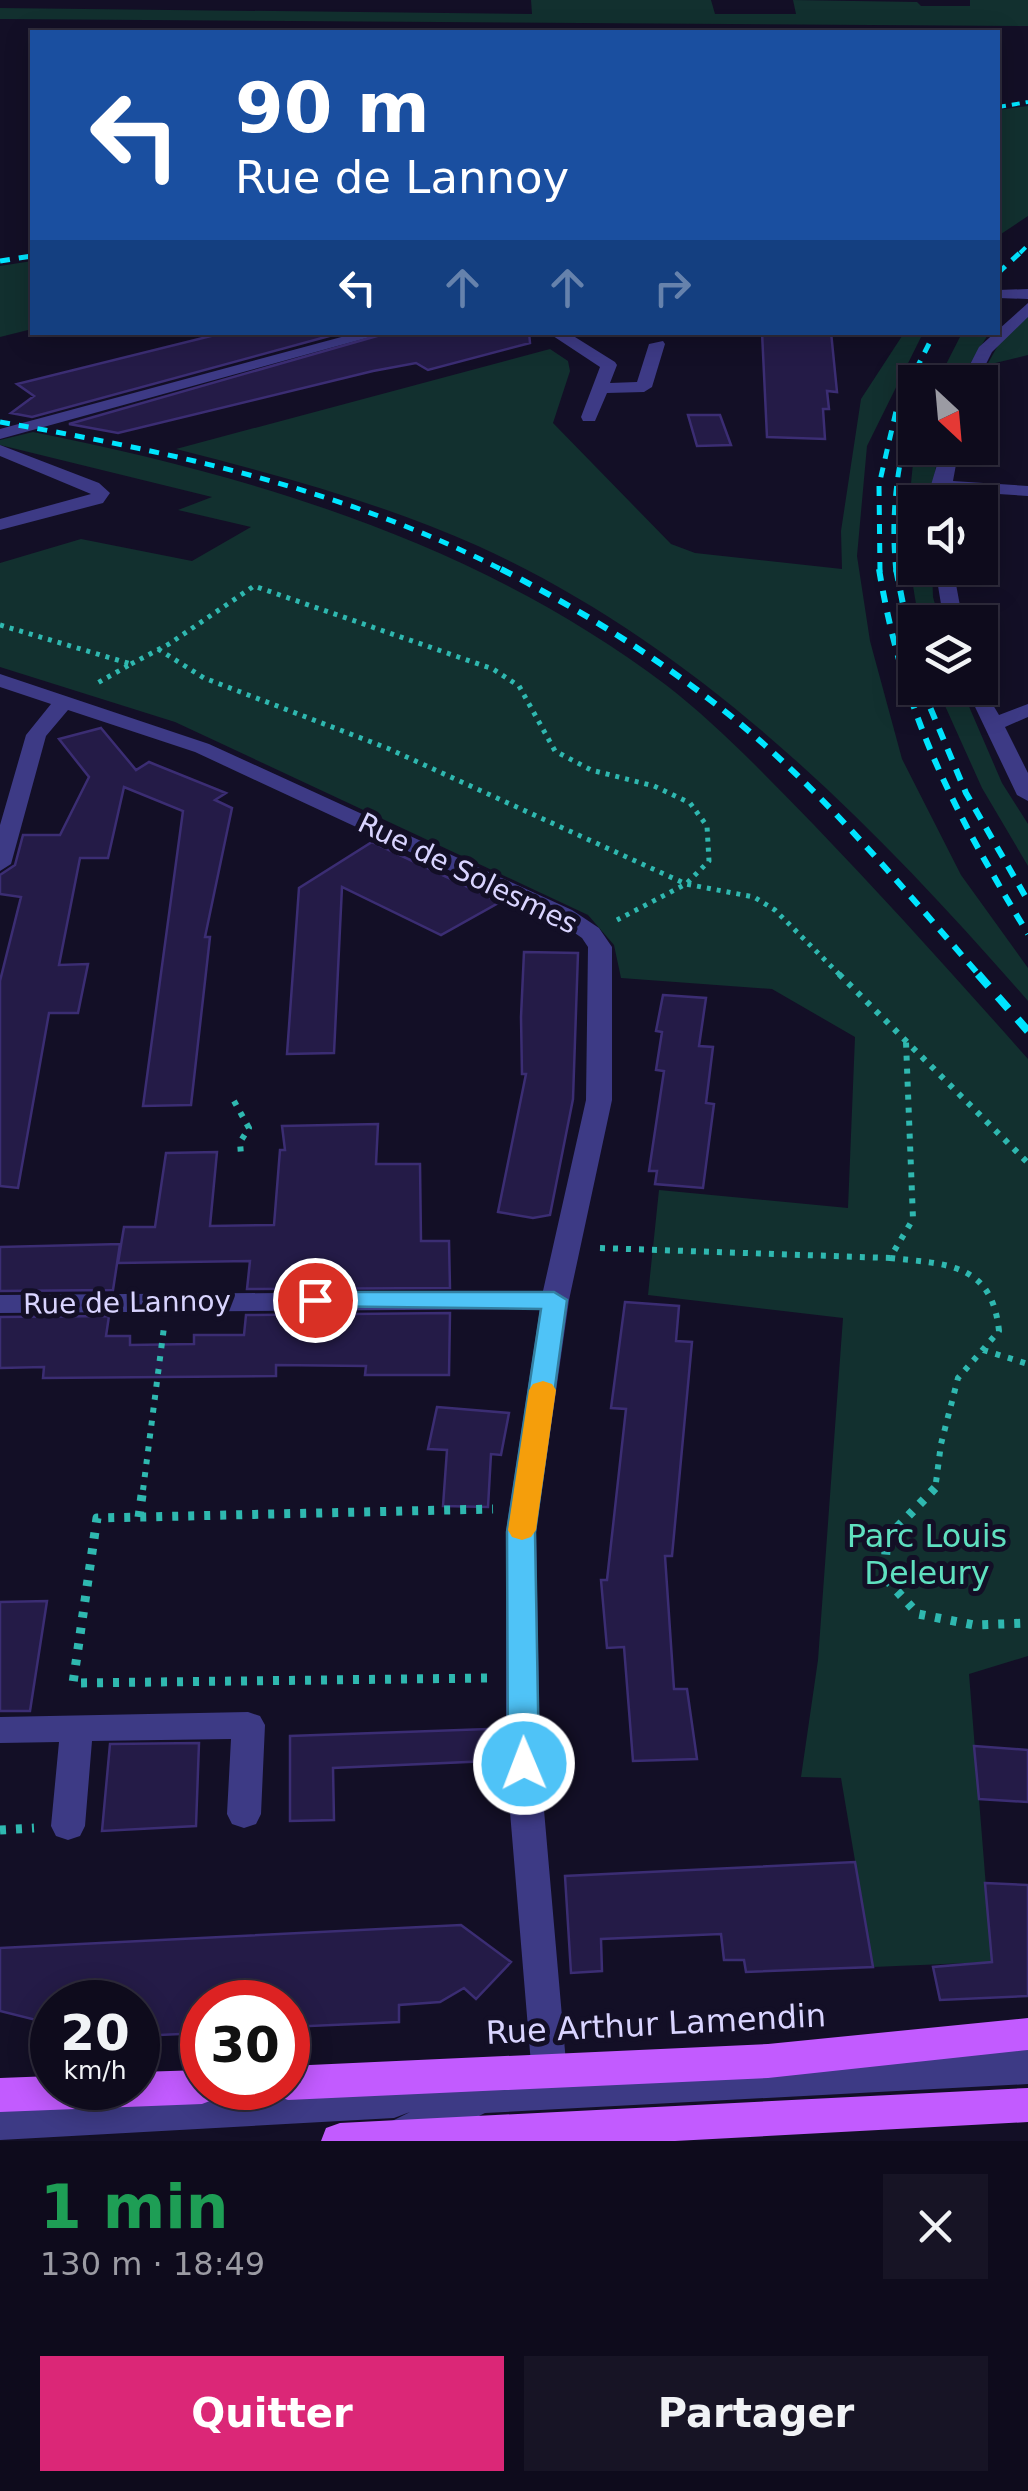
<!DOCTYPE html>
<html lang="fr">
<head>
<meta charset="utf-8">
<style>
	body { margin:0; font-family:"DejaVu Sans",sans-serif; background:#171425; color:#f1f3f6; height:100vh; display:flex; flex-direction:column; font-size:38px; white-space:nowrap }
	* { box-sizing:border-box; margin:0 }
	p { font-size:32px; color:#9b9ba3 }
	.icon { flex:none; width:55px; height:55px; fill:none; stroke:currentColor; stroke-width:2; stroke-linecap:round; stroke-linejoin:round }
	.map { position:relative; height:2141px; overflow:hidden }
	.drawer { display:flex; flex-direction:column; background:#0e0b1c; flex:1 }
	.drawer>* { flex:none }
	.top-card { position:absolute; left:30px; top:30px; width:970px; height:305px; border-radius:0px; box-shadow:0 5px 25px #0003,0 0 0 2px #2e2b3b; background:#1a4fa0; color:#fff; overflow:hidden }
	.needle { width:65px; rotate:154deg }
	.controls { position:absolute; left:898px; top:365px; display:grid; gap:20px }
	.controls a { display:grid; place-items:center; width:100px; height:100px; border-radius:0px; background:#0e0b1c; box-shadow:0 5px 25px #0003,0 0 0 2px #2e2b3b; font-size:50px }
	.speed { position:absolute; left:30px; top:1980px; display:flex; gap:20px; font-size:50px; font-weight:700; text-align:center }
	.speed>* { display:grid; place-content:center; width:130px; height:130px; border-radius:50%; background:#0e0b1c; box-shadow:0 5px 25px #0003,0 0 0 2px #2e2b3b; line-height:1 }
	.speed small { font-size:25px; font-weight:400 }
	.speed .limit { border:15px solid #d22; background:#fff; color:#111 }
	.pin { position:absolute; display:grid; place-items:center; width:85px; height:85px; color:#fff; margin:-42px; border:5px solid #fff; border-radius:50%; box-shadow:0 2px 10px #0007 }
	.me { position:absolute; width:110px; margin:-55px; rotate:359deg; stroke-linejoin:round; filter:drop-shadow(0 0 8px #0008) }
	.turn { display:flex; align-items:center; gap:35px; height:210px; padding:0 40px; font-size:45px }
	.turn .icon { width:130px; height:130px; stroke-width:2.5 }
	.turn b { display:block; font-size:70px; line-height:85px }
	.lanes { display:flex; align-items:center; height:95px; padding:0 40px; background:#0003; justify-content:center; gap:50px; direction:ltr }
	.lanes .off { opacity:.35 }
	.round { display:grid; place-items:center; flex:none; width:105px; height:105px; border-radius:0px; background:#171425 }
	.headline { display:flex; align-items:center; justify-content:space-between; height:170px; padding:0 40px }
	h1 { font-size:60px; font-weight:700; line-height:75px; color:#1e9e55 }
	.action { display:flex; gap:20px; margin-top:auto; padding:20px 40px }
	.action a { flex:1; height:115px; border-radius:0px; background:#db2777; color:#fff; font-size:40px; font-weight:700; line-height:115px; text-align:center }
	.action a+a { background:#171425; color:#f1f3f6 }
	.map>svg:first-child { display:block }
	.green { fill:#12302f }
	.building { fill:#241b47; stroke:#3b2d73; stroke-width:2.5 }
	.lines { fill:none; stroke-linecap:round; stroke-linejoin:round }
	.path-far2 { stroke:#2fb8b0; stroke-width:5; stroke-dasharray:4 6; stroke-linecap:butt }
	.path-far1 { stroke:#2fb8b0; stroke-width:6; stroke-dasharray:5 8; stroke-linecap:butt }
	.path { stroke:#2fb8b0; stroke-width:9; stroke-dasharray:6 10; stroke-linecap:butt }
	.minor { fill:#3d3a85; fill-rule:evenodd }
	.major { fill:#c25bff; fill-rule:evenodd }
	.rail-far3 { stroke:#00e5ff; stroke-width:4; stroke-dasharray:8 6; stroke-linecap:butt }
	.rail-far2 { stroke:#00e5ff; stroke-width:5; stroke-dasharray:10 9; stroke-linecap:butt }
	.rail-far1 { stroke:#00e5ff; stroke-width:6; stroke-dasharray:12 10; stroke-linecap:butt }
	.rail { stroke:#00e5ff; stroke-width:8; stroke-dasharray:16 14; stroke-linecap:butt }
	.route { fill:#4fc3f7; stroke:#337fa1; stroke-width:2.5 }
	.slow { fill:#f59e0b }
	.labels { text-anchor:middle; stroke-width:10; stroke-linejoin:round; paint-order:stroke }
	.street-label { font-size:28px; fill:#d9d4ff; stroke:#130f26 }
	.near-park-label { font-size:32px; fill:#5fe0c0; stroke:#130f26 }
	.near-street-label { font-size:32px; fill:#d9d4ff; stroke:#130f26 }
</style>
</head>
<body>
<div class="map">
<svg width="1028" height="2141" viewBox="0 0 1028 2141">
	<rect width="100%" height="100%" fill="#130f26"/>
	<path class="green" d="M531 0H711L715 14H796L793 0 917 2 921 6H970V0H1028V26L0 19V8L532 14Z
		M1028 106V216L998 236V110Z
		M32 261V329L0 337V266Z
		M1028 315V355L987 365 1006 331Z
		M904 333H923L867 446 857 556 870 641 902 759 961 875 1028 968V1001C871 821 698 646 478 546 382 503 278 475 176 449L550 349 568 361 570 371 553 423 671 544 695 553 842 569 841 531 861 399Z
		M962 333H989L959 382H937Z
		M33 432C258 477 480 544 666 685 719 726 767 777 814 825 887 901 958 980 1028 1059V1656L969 1674 992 1962 873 1967 841 1778 801 1777 818 1660 843 1318 648 1295 659 1190 848 1208 855 1037 772 989 621 978 614 945 588 915 175 722 0 667V563L81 539 192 561 251 527 178 510 212 497 0 445V440Z
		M915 447 939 448 930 502H915V568H932L933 597 940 622H920C906 564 907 507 915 447Z
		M937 688H961L1002 783 1028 824V866L982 788Z"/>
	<path class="building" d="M227 332H344L32 417 11 413 34 396 17 384Z
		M391 332H529L530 343 428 370 416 363 373 371 118 433 69 424Z
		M762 332H831L837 392 827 391 829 409H823L825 439 767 437Z
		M688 415H720L731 445 697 446Z
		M101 728 136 770 149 762 226 793 215 800 232 808 205 937H210L191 1105 143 1106 183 811 124 787 108 858H80L59 965 88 964 78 1013H49L18 1188 0 1186V981L21 897 0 894V875L15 865 23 835H60L89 777 59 739Z
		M372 842 500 902 441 935 342 887 334 1053 287 1054 299 888Z
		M524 952 578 953 573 1099 550 1215 533 1218 498 1212 526 1074H522L521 1017Z
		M663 995 706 998 699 1046 713 1047 706 1103 714 1104 703 1188 655 1184 657 1171H649L664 1071 656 1070 662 1032 656 1031Z
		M378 1124 376 1164H420L421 1241H449L450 1288 247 1289 250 1261 118 1263 124 1227H155L166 1153 217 1152 210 1226 274 1225 280 1150H285L282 1126Z
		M120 1244 113 1290 0 1291V1247Z
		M625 1302 679 1306 676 1341 692 1342 672 1556H665L674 1689H687L697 1759 633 1761 624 1647 607 1648 601 1580H607L626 1409 611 1408Z
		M450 1313 449 1375H365L366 1366 276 1365V1376L43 1378 44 1367 0 1368V1317L109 1316 106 1336H130V1345L194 1344V1335H244L246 1315Z
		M437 1407 509 1413 501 1455 491 1454 488 1507 443 1506 447 1450 428 1449Z
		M47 1601 30 1711H0V1602Z
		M488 1729 489 1761 333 1768 334 1820 290 1821V1736Z
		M199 1743 196 1826 102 1831 110 1744Z
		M974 1746 1028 1750V1802L979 1799Z
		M855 1862 873 1967 746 1972 744 1960H724L721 1934 601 1939 602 1971 571 1973 565 1876Z
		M985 1883 1028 1885V1996L940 2000 933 1967 992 1962Z
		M461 1925 511 1962 476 1999 464 1988 440 2002 399 2005V2022L288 2027V2002H202V2033L138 2036V2002H52V2024L0 2011V1948Z"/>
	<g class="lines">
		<path class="path-far2" d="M0 625 131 664 94 685
			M158 649 204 678 387 748 686 884 754 897 775 910 841 976
			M131 664 169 644 254 586 493 669 519 686 555 751 591 770 654 786 690 803 707 826 709 861 686 884 617 920"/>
		<path class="path-far1" d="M839 974 1028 1163
			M234 1101 249 1128 240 1142 241 1155
			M600 1248 890 1258 913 1219 906 1042
			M890 1258C947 1264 992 1263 999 1331L958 1378 941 1444 935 1490
			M983 1350 1028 1364
			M143 1490 164 1327"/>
		<path class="path" d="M935 1488 887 1538 884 1577 918 1614 974 1625 1028 1623
			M139 1517 143 1488
			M487 1678 73 1683 97 1518 493 1509
			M0 1830 34 1828"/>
		<path class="minor" d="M1028 289V299L998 298V290Z
			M1028 303V317L992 352 977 382H961L979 347Z
			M360 332H388L0 439V429Z
			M547 332H567L615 362 617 365 610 383 637 382 649 344 663 341 665 344 652 387 644 392 607 393 595 421H583L581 417 600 367Z
			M0 445 99 483 110 493 103 503 0 530V519L91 494 0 456Z
			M942 448H959L953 481 1028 486V496L951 491 949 502H931V485Z
			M935 568H953L963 622H944Z
			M0 674 209 744 572 910 599 928 612 947V1100L569 1300 536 1532 540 1764 567 2074 1028 2050V2084L485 2113 428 2141H390L387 2133 392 2121 410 2112 394 2118 0 2140V2106L392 2084 436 2065 449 2070 455 2082 450 2092 481 2079 532 2076 506 1764V1532L540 1309 0 1313V1295L543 1291 586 1100 588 947 582 938 556 920 195 752 68 710 46 736 11 864 0 871V825L26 735 51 704 0 687Z
			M980 683 999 715 1028 704V717L1005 727 1028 773V801L1017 795 966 688H980Z
			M248 1712 260 1716 265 1725 261 1814 256 1824 244 1828 232 1824 227 1814 231 1739 92 1741 85 1826 80 1836 68 1840 56 1836 51 1826 59 1742 0 1743V1717Z"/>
		<path class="major" d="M1028 2018V2050L768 2078 288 2100 275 2095 271 2088H288V2066L768 2044Z
			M202 2070V2088H221L215 2099 202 2104 0 2112V2078L52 2076V2088H138V2072Z
			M1028 2088V2122L675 2141H321L326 2128 340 2123Z"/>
		<path class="rail-far3" d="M998 107 1028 102
			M1020 253 1028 245"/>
		<path class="rail-far2" d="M0 261 32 256
			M998 273 1023 250
			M0 422C173 452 348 490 506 572
			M880 572 879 485 897 407 935 332
			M896 572C890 514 897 460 915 405"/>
		<path class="rail-far1" d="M501 569C583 611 660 659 732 717 824 792 902 887 980 976
			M879 569C903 714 953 810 1028 934
			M896 569 915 664
			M922 688 966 793 1028 901"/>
		<path class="rail" d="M978 974 1028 1031"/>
	</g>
	<path class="route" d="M315 1292H554L567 1300 535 1532 539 1764 534 1773 524 1776 513 1773 508 1764 507 1532 541 1309 306 1306 302 1300 306 1294Z"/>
	<path class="slow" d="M543 1381 552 1384 556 1390 536 1530 531 1537 522 1540 512 1537 508 1530 529 1390 533 1384Z"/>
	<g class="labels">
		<g class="street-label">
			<text transform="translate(468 873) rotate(26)" y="10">Rue de Solesmes</text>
			<text transform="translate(127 1302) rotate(-1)" y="10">Rue de Lannoy</text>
		</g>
		<g class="near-park-label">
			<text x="927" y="1547">Parc Louis<tspan x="927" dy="37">Deleury</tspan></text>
		</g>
		<g class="near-street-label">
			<text transform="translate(656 2024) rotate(-3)" y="11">Rue Arthur Lamendin</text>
		</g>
	</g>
</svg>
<div class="controls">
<a><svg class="needle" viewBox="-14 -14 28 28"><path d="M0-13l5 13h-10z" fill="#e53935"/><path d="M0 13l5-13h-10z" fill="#9b9ba3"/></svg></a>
<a><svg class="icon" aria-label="sound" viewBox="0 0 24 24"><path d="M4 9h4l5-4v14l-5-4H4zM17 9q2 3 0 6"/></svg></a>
<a><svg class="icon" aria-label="layers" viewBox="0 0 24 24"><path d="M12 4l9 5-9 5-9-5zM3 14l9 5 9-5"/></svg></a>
</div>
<div class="speed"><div>20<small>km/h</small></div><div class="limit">30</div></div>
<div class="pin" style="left:315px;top:1300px;background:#d93025"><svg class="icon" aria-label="arrive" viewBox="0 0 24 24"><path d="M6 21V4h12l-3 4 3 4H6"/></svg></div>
<svg class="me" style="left:524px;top:1764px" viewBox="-20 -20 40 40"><circle r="17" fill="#4fc3f7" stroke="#fff" stroke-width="3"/><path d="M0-11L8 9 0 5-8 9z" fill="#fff"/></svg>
<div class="top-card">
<div class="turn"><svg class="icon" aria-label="left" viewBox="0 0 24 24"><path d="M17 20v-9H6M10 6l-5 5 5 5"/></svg><div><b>90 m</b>Rue de Lannoy</div></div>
<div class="lanes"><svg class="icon" aria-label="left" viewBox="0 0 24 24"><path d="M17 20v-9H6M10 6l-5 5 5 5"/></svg><svg class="icon off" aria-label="ahead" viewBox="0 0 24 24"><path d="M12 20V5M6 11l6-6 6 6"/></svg><svg class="icon off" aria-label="ahead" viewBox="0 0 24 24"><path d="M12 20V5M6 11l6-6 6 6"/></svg><svg class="icon off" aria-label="right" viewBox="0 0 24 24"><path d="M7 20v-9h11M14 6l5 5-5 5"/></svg></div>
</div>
</div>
<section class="drawer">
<div class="headline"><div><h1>1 min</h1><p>130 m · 18:49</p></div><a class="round"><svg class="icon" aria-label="close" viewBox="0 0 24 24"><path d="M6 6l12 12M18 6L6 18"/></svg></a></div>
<div class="action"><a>Quitter</a><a>Partager</a></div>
</section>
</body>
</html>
